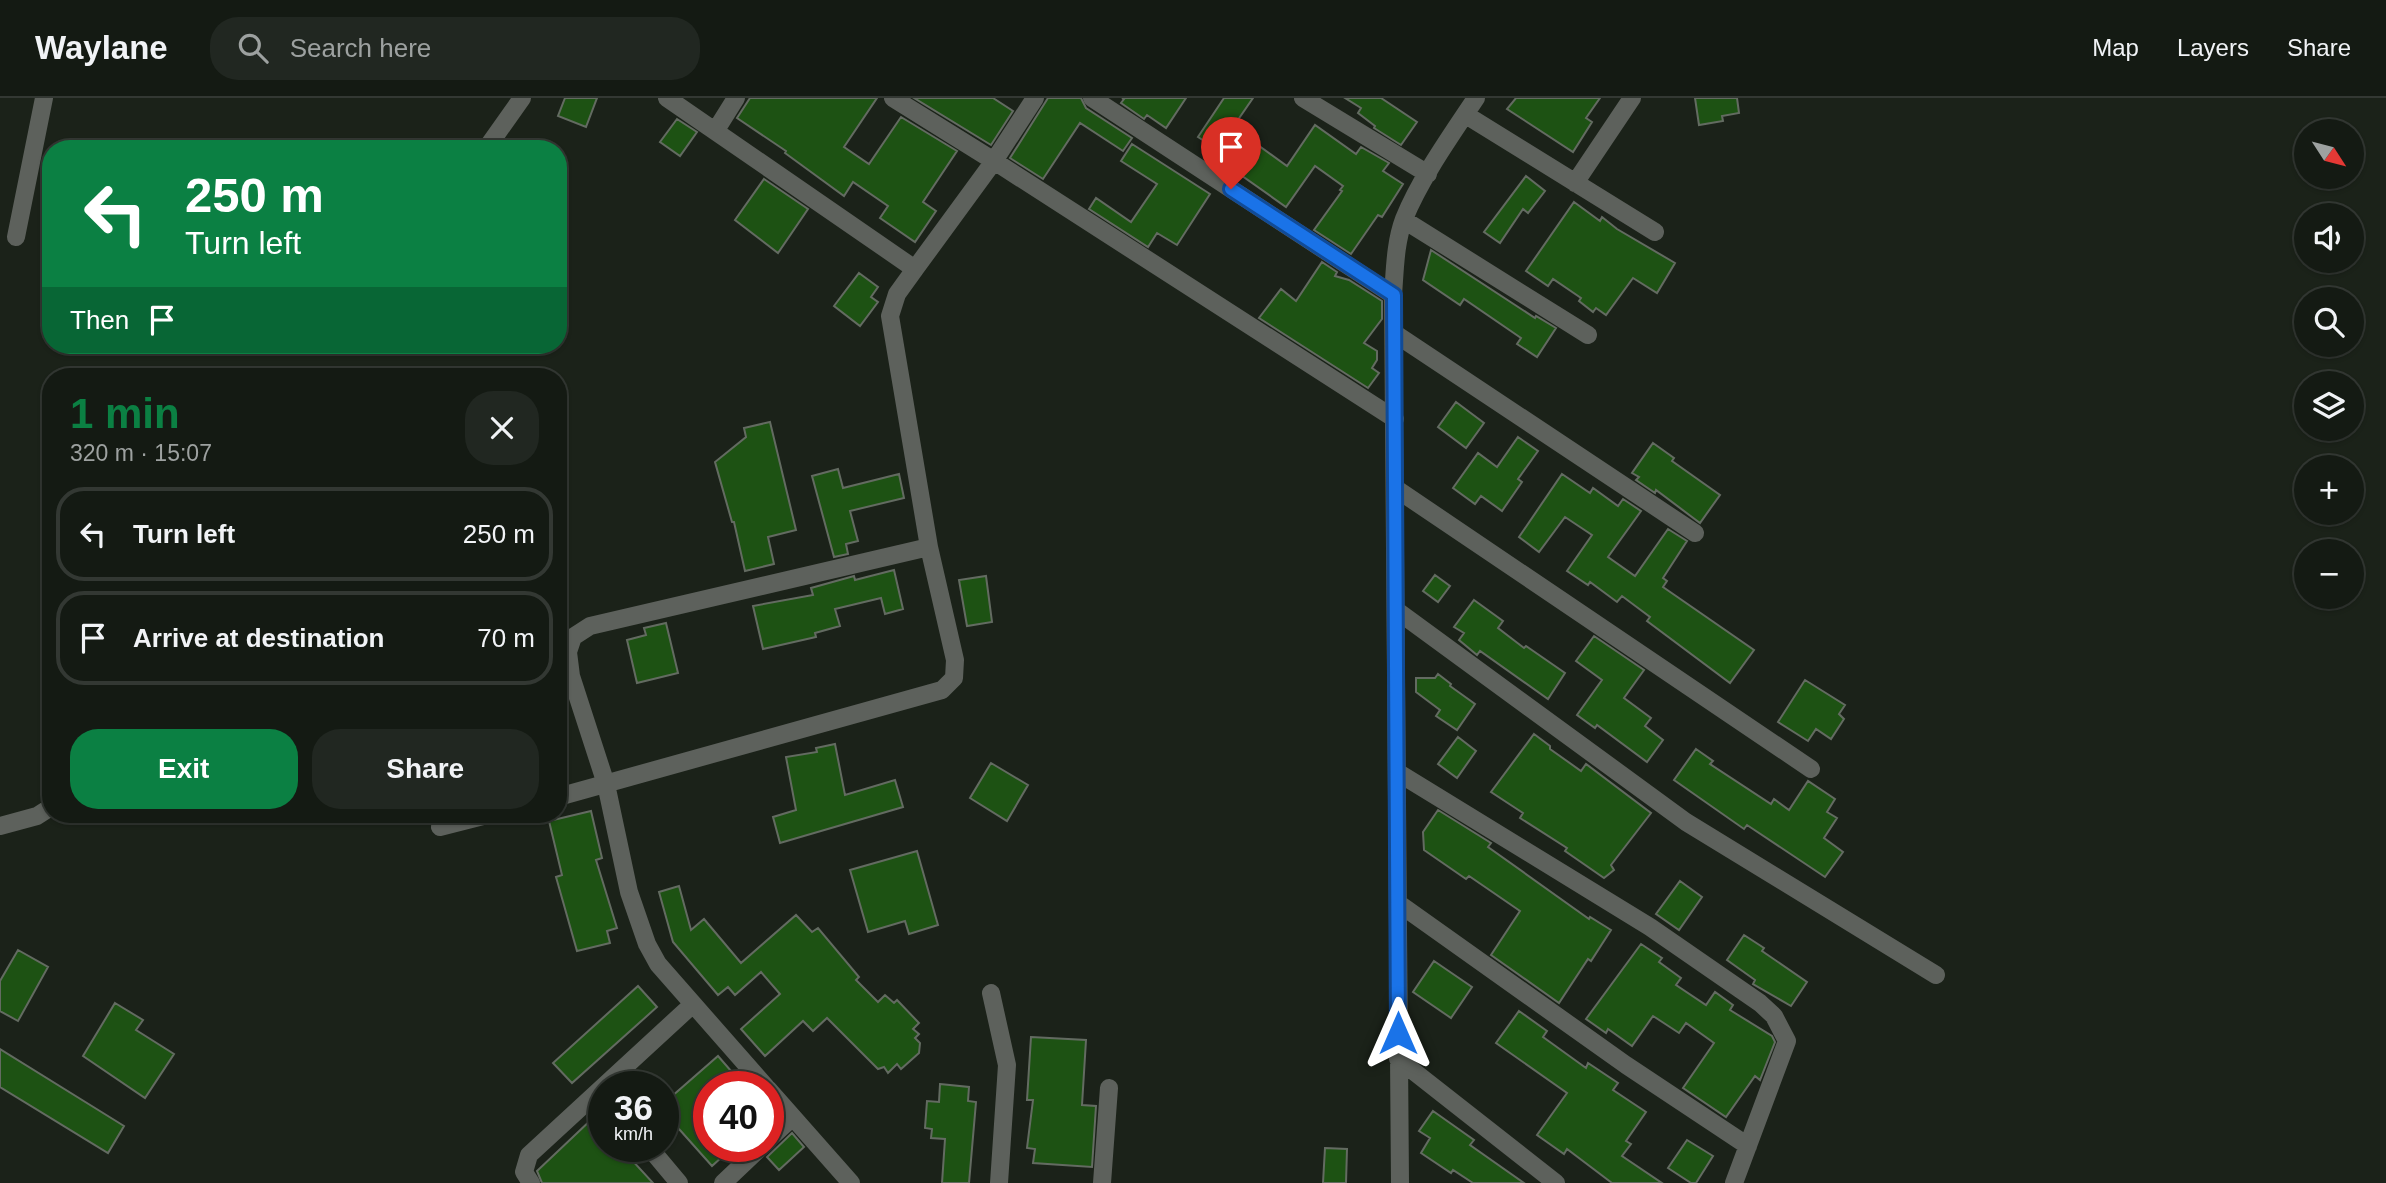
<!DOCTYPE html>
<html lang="en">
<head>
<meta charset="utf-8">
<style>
	body { margin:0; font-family:Helvetica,sans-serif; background:#212721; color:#f1f3f6; height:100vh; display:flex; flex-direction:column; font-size:26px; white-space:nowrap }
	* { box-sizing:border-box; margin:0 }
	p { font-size:23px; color:#9da1a0 }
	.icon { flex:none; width:38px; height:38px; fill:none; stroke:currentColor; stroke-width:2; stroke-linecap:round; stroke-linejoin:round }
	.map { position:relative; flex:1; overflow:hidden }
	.panel { position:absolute; left:42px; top:270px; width:525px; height:455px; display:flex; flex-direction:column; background:#141a13; border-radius:28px; box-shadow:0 2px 5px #0004,0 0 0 2px #333833 }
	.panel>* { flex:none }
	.guide { position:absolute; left:42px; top:42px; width:525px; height:214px; border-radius:28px; box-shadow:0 2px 5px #0004,0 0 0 2px #333833; background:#0b8043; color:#fff; overflow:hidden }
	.needle { width:46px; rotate:126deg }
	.tools { position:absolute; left:2294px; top:21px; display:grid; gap:14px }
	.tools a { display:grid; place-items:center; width:70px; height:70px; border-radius:50%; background:#141a13; box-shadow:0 2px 5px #0004,0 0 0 2px #333833; font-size:35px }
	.speed { position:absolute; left:588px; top:973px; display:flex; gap:14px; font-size:35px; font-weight:700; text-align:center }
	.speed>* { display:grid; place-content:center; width:91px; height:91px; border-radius:50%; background:#141a13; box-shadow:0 2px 5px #0004,0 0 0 2px #333833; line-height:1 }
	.speed small { font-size:18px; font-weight:400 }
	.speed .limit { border:10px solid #d22; background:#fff; color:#111 }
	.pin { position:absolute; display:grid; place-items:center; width:60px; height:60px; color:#fff; margin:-72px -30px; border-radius:50% 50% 50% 0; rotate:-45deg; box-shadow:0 0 7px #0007 }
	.pin .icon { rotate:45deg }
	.me { position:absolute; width:77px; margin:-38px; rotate:0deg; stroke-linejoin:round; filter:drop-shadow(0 0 5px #0008) }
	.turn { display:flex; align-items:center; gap:24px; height:147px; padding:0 28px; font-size:32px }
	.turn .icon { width:91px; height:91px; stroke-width:2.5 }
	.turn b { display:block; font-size:49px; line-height:60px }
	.then { display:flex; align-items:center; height:66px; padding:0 28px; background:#0003; gap:14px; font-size:26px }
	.round { display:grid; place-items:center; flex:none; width:74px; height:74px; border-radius:28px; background:#212721 }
	.head { display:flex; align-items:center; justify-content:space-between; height:119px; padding:0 28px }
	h1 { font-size:42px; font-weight:700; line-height:52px; color:#0b8043 }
	.button { display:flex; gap:14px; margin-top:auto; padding:14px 28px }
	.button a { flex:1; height:80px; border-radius:28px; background:#0b8043; color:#fff; font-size:28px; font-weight:700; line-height:80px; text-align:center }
	.button a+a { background:#212721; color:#f1f3f6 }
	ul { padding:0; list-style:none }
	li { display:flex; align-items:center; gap:21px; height:94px; margin:0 14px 10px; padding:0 14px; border:4px solid #333833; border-radius:28px }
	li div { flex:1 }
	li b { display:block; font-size:26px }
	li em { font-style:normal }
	header { display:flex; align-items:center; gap:42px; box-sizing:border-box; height:98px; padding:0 35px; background:#141a13; border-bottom:2px solid #333833 }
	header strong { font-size:33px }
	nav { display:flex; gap:38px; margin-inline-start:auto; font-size:24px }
	.search { width:490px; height:63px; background:#212721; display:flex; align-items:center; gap:18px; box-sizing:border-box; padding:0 24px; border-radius:28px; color:#9da1a0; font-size:26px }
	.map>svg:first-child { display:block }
	.building { fill:#1d5213; stroke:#636b61; stroke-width:2 }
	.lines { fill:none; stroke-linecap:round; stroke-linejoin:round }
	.minor { stroke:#5d615c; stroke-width:18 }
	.route-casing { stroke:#114b97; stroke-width:18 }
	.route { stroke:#1a73e8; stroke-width:12 }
</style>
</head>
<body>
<header>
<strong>Waylane</strong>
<div class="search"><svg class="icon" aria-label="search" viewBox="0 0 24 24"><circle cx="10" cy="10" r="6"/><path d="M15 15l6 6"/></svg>Search here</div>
<nav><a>Map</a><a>Layers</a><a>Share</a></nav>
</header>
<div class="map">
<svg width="2386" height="1085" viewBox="0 0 2386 1085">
	<rect width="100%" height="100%" fill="#1b2219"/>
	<path class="building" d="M565 0H597L586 29 558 18Z
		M750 0H877L844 49 869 66 901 19 957 53 923 104 936 113 915 144 880 120 888 108 853 84 844 98 785 55 786 53 737 20Z
		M914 0H993L1013 13 991 47Z
		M1048 0H1081L1086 10 1132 40 1123 53 1080 25 1043 81 1010 60Z
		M1122 0H1186L1166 30 1147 17 1144 21 1121 5 1124 1Z
		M1224 0H1253L1233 29 1287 68 1315 27 1356 56 1361 49 1389 65 1383 73 1403 86 1382 119 1378 117 1351 156 1314 132 1342 93 1340 92 1343 88 1315 68 1286 109 1221 63 1226 57 1198 39Z
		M1345 0H1381L1417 24 1401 47 1374 30 1375 28 1358 15 1361 10Z
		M1516 0H1600L1586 20 1592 24 1573 54 1507 11Z
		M1695 0H1737L1739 15 1722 18 1723 23 1699 27Z
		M677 21 697 34 680 58 660 44Z
		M1132 46 1210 96 1177 147 1157 135 1148 149 1089 111 1096 100 1131 124 1157 86 1121 63Z
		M1526 78 1545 93 1528 115 1523 111 1500 145 1484 134Z
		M764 81 808 111 778 155 735 122Z
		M1574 104 1600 123 1602 119 1617 131 1675 165 1657 195 1633 180 1606 217 1596 210 1593 214 1579 203 1581 200 1553 181 1548 188 1526 173Z
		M1431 152 1535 220 1536 218 1556 230 1537 259 1517 246 1521 240 1464 201 1460 207 1423 182Z
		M1322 164 1337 174 1335 178 1349 182 1382 203V221L1364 245 1377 253V262L1372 270 1379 275 1368 290 1259 220 1281 191 1296 203Z
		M859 175 878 189 871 199 878 204 860 228 834 208Z
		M1456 304 1484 325 1466 350 1438 329Z
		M770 324 796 432 768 439 774 466 745 473 734 424H732L715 364 746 339 744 330Z
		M1518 339 1538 353 1518 381 1522 384 1502 413 1481 398 1475 406 1453 390 1478 355 1497 369Z
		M1653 345 1674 360 1672 363 1720 397 1700 425 1656 392 1655 395 1636 382 1639 379 1632 375Z
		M838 371 843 390 899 376 904 400 850 413 858 443 846 446 848 456 834 459 812 378Z
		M1562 376 1590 395 1593 390 1618 408 1623 401 1641 413 1608 459 1635 478 1668 431 1687 443 1663 480 1667 483 1663 489 1754 552 1730 585 1647 523 1650 519 1622 498 1617 504 1590 484 1588 487 1567 473 1592 437 1565 419 1539 454 1519 439Z
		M894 472 903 511 885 516 881 500 835 511 840 528 815 535 816 539 763 551 753 508 813 497 811 490 854 478 855 482Z
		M1435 477 1450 488 1438 504 1423 493Z
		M986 478 992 524 967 528 959 482Z
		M1474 502 1503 523 1498 530 1524 550 1526 548 1565 575 1548 601 1480 553 1477 557 1459 542 1464 535 1454 529Z
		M666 525 678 575 637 585 627 542 646 537 644 530Z
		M1594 538 1644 572 1624 600 1651 620 1645 628 1663 642 1647 664 1597 627 1595 630 1577 617 1602 582 1576 563Z
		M1438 576 1451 586 1450 588 1475 606 1457 632 1436 618 1440 612 1416 594V580H1435Z
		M1805 582 1845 607 1839 616 1844 621 1831 641 1816 631 1808 643 1778 624Z
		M1534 636 1550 648V651L1581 673 1586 666 1651 715 1611 767 1614 772 1604 780 1565 753 1567 750 1520 720 1523 715 1491 694Z
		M1458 639 1476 653 1457 680 1438 666Z
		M835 646 845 697 895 682 903 709 780 745 773 719 796 712 786 659 817 654 816 650Z
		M1696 651 1713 663 1710 666 1771 706 1774 701 1789 712 1808 683 1835 701 1827 714 1837 720 1824 740 1843 754 1825 779 1747 727 1744 731 1674 682Z
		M991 665 1028 687 1007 723 970 700Z
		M1438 712 1491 745 1488 749 1589 821 1590 819 1611 832 1591 863 1588 861 1559 905 1491 857 1520 813 1469 778 1466 781 1424 752 1423 734Z
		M591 713 602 760 596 762 617 830 607 833 610 845 577 853 556 779 562 777 549 723Z
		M917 753 938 827 909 836 905 823 868 834 850 772Z
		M1680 783 1702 799 1679 832 1656 816Z
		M679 788 691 832 704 821 741 865 796 817 812 834 818 830 859 879 856 882 878 904 885 897 894 905 897 902 919 925 913 931 919 936 915 940 920 945 919 955 901 971 897 966 888 975 884 969 878 971 827 920 813 933 803 923 765 958 741 931 780 896 761 874 735 897 728 889 718 897 673 844 659 794Z
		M1744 837 1764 850 1762 853 1807 884 1791 908 1753 886 1755 882 1727 862Z
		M1641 846 1662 860 1659 864 1681 880 1676 887 1706 907 1715 894 1733 907 1730 912 1772 938 1775 944 1760 982 1755 978 1726 1019 1683 990 1714 945 1686 925 1679 935 1653 918 1632 948 1608 931 1606 935 1586 921Z
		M18 852 48 869 18 923 0 913V883Z
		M1434 863 1472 889 1451 920 1413 894Z
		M638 888 657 909 572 985 553 965Z
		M115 905 143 922 136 932 174 956 145 1000 83 958Z
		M1519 913 1547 933 1543 939 1586 970 1588 965 1618 985 1613 992 1646 1014 1626 1043 1631 1046 1622 1058 1662 1085H1612L1567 1051 1564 1056 1537 1037 1567 995 1496 945Z
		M1031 939 1086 942 1082 1007 1096 1008 1092 1069 1033 1065 1035 1051 1027 1050 1033 1002H1027Z
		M0 951 124 1028 108 1055 0 989Z
		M718 958 745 989H709V1048H734L712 1068 663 1013V1006Z
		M940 986 969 989 968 1003 976 1004 969 1085H942L945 1041 931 1040 932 1031 925 1030 927 1003 939 1004Z
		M1433 1013 1474 1042 1470 1047 1524 1085H1473L1453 1072 1451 1075 1421 1055 1430 1040 1419 1033Z
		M593 1020 604 1032V1048H619L653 1085H542L537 1073Z
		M792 1035 804 1049 779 1072 767 1059Z
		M1687 1042 1713 1058 1696 1085H1691L1668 1070Z
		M1325 1050 1347 1051 1346 1085H1323Z"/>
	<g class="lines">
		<path class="minor" d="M667 0 915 171 994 63 893 0
			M1035 0 994 63 1395 321
			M1092 0 1393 197
			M1303 0 1428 76
			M1466 17 1655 134
			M716 32 736 0
			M486 51 522 0
			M1575 85 1632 0
			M1404 122 1588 237
			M16 139 44 0
			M1394 235 1695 435
			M1395 390 1811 671
			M1396 512 1686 724 1936 877
			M1397 674 1650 829 1760 905 1774 918 1787 943 1734 1085
			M558 699 942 592 954 580 955 562 929 449 890 218 897 196 915 171
			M0 728 37 718 51 709
			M440 729 491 716
			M1398 805 1626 967 1748 1048
			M991 895 1007 967 999 1085
			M1398 961 1556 1085
			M766 989 658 866 647 846 629 794 606 686 571 578 568 554 573 539 590 528 929 449
			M768 991 851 1085
			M768 1042 793 1019
			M648 1048 679 1085
			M531 1085 524 1074 529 1057 693 906
			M723 1085 762 1048
			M1102 1085 1109 990
			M1400 1085 1393 197C1395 172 1395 145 1404 121 1420 81 1452 36 1476 0"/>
	</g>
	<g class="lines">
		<g class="route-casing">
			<path id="route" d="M1231 91 1394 197 1398 935"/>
		</g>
		<use href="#route" class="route"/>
	</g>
</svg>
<div class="tools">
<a><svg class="needle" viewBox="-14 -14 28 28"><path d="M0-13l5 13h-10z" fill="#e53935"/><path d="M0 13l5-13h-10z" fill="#9da1a0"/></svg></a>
<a><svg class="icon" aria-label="sound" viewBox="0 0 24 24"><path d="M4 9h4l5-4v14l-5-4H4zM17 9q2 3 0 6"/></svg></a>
<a><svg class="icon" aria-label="search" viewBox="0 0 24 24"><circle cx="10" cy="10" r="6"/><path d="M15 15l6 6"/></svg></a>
<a><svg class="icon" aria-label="layers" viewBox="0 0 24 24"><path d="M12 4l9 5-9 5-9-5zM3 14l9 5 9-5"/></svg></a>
<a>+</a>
<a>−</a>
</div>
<div class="speed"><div>36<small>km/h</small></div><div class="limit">40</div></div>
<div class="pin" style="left:1231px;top:91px;background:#d93025"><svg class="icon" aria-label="arrive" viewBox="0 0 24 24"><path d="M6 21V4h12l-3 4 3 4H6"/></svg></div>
<svg class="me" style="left:1398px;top:935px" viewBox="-20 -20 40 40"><path d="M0-17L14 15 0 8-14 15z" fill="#1a73e8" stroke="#fff" stroke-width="4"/></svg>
<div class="guide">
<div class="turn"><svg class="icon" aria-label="left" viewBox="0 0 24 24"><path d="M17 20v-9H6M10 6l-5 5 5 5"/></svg><div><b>250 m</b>Turn left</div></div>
<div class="then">Then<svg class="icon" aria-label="arrive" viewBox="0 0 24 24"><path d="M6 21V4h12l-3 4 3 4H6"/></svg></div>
</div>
<section class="panel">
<div class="head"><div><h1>1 min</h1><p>320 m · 15:07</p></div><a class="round"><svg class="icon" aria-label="close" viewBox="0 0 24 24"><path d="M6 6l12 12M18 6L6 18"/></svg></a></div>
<ul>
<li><svg class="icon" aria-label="left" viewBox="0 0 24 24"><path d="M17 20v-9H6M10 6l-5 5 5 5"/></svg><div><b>Turn left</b></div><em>250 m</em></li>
<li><svg class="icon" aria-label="arrive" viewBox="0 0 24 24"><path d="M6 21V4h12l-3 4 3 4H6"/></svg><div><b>Arrive at destination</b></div><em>70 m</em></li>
</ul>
<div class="button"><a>Exit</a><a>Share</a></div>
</section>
</div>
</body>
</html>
